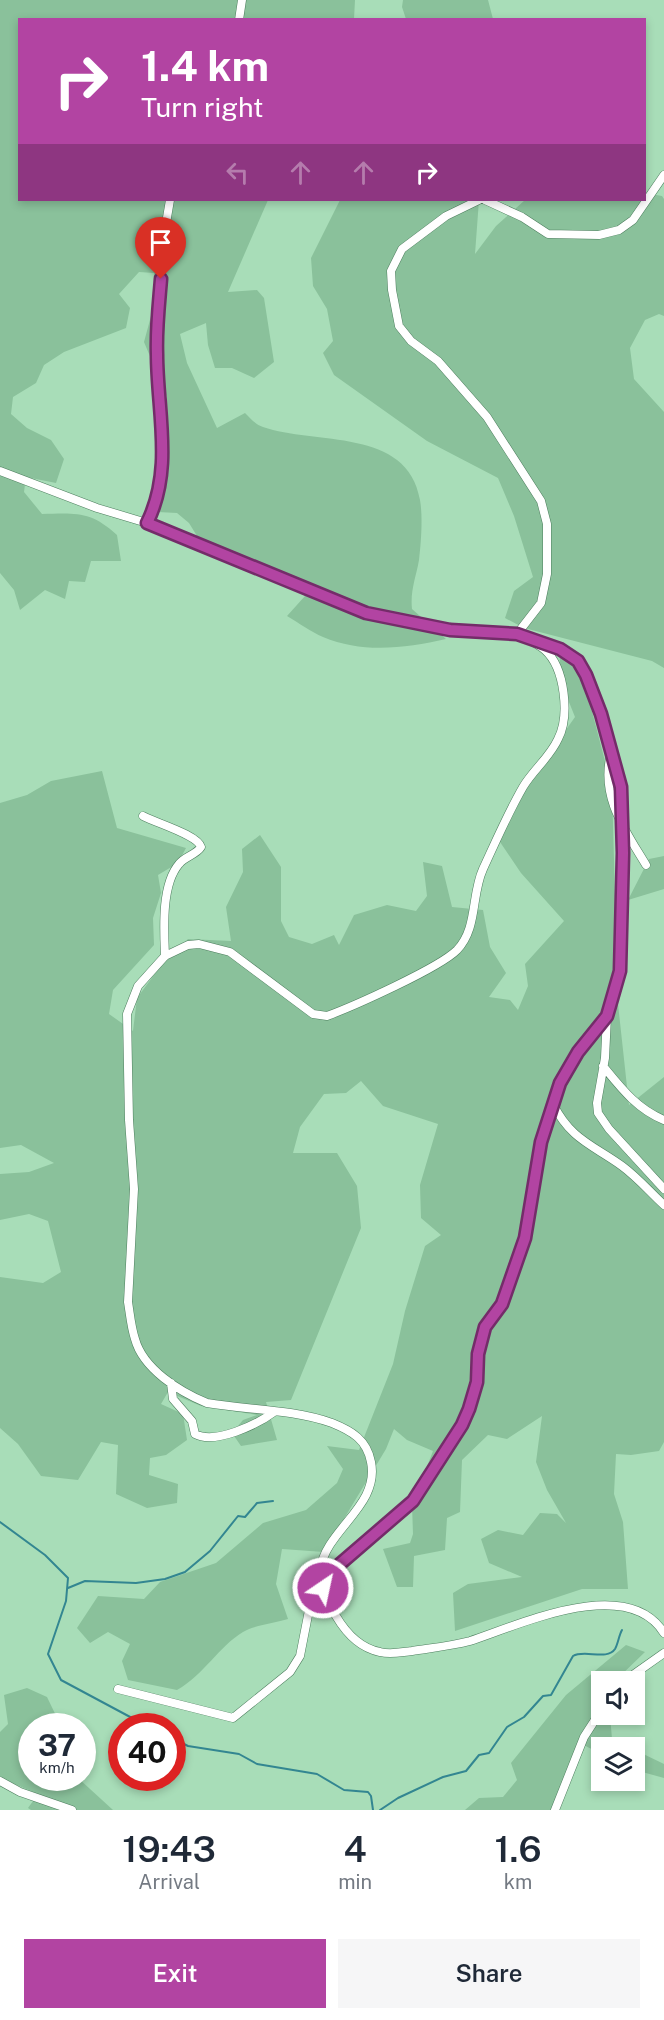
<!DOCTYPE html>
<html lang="en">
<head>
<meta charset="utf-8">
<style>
	body { margin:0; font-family:"Public Sans",sans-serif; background:#f6f6f7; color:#1f2937; height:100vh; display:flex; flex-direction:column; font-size:22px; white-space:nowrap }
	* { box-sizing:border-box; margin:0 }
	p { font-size:20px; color:#747a83 }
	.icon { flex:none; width:33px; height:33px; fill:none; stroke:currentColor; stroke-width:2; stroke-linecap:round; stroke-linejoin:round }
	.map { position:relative; height:1810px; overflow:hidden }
	.panel { display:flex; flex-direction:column; background:#fff; flex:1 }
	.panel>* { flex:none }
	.hud { position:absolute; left:18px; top:18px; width:628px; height:183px; border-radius:0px; box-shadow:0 3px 9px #0003; background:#b244a2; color:#fff; overflow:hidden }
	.fabs { position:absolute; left:591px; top:1671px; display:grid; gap:12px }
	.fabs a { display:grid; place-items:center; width:54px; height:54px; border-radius:0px; background:#fff; box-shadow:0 3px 9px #0003; font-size:30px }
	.speed { position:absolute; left:18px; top:1713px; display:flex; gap:12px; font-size:30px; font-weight:700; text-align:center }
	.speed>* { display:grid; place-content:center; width:78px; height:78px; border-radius:50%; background:#fff; box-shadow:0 3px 9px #0003; line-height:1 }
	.speed small { font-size:15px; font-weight:400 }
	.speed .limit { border:9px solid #d22; background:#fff; color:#111 }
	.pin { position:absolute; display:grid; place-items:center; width:51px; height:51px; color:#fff; margin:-62px -26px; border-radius:50% 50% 50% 0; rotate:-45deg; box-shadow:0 0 6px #0007 }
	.pin .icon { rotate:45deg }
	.me { position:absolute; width:66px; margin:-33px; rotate:34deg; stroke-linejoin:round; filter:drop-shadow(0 0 4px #0008) }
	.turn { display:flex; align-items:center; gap:21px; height:126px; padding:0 24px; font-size:27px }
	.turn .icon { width:78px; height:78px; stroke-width:2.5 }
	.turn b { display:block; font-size:42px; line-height:51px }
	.lanes { display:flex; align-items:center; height:57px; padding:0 24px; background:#0003; justify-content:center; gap:30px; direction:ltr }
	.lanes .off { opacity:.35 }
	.eta { display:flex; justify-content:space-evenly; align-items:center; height:102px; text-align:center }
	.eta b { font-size:36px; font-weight:600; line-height:42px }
	.primary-button { display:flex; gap:12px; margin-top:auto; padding:12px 24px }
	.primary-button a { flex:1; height:69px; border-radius:0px; background:#b244a2; color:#fff; font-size:24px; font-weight:600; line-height:69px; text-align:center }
	.primary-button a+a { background:#f6f6f7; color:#1f2937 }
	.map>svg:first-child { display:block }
	.green { fill:#8ac19b }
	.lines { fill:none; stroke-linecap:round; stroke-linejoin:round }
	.stream { stroke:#338691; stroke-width:2 }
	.minor-casing { stroke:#4d7e5e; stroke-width:9 }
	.minor { stroke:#fff; stroke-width:8 }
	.route-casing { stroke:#742c69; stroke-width:15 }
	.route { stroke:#b244a2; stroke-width:10 }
</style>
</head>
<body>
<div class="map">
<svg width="664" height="1810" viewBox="0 0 664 1810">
	<rect width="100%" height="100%" fill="#a8ddb8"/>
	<path class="green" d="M0 0H355L354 19 20 20V200H268L228 292 257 290 264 298 274 362 254 378 232 368H215L208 345 206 323 180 334 187 363 217 428 245 413C250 418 256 425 263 427 314 445 408 427 420 500 423 517 421 543 419 560 416 577 410 591 412 609L446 639C406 648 363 654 323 637 311 632 299 623 287 616L305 596 271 571 197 536 189 523 177 513 158 512 165 474 162 447 167 397 144 342 154 305V273L139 272 119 294 130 308 126 328 64 352 44 365 36 383 13 397 11 414 27 428 51 440 64 459 56 483 26 477 24 492 42 514C76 513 91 511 117 535L121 561H91L85 582 69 581 65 599 45 590 20 610 14 590 0 573Z
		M403 0H488L493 19H406L402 7Z
		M645 193 662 196 664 199V316L659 314 645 320 630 348 634 379 664 412V668L652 661 524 628 505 618 514 591 533 577 514 516 498 478 427 441 334 375 323 353 333 341 327 309 313 286 311 258 340 200H479L475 254 496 226 525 200H645Z
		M560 655 582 673 612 788 618 1004 629 1105 664 1077V1442L659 1451 631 1455 616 1454 614 1494 623 1522 628 1589H582L455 1631 453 1593 468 1584 522 1577 489 1563 481 1539 498 1530 523 1535 540 1513 557 1514 566 1523 547 1490 536 1462 542 1416 507 1439 488 1435 462 1460 460 1512 447 1518 445 1550 414 1556 413 1587H397L383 1549 410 1543 413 1534 412 1505 433 1451 407 1440 394 1429 386 1449 324 1552 282 1549 276 1584 288 1619C275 1623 255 1625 243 1632 218 1647 205 1674 177 1690L128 1680 122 1661 130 1644 108 1632 90 1643 77 1628 98 1596 144 1599 160 1582 216 1563 263 1523 306 1510 337 1483 343 1469 327 1446 359 1450 393 1364 405 1311 425 1246 441 1235 421 1218 420 1185 438 1124 383 1106 361 1081 346 1093 324 1094 300 1127 293 1153H337L357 1186 361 1228 291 1400 266 1402 277 1440 241 1446 232 1433 243 1420 257 1415 201 1406 168 1392 161 1404 183 1414 187 1440 166 1455 150 1458 149 1475 178 1484 177 1503 147 1508 116 1494 118 1445 101 1442 78 1480 41 1476 18 1444 0 1428V1277L43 1283 61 1272 48 1221 29 1214 0 1220V1174L29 1172 54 1163 21 1145 0 1148V803L27 795 51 781 102 771 117 828 186 848 178 863 158 875 161 893 153 918 154 945 113 990 109 1014 133 1031 137 998 160 967 188 939 231 941 226 907 243 872 242 849 260 835 281 867V921L289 937 312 944 334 935 339 945 354 915 387 905 416 911 427 896 423 862 442 866 452 907 483 910 490 947 506 973 489 997 510 1000 518 1010 528 986 525 964 564 921 521 873 500 842 530 781 575 717 559 677Z
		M664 856V889L628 900 649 859Z
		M626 1645 645 1652 615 1681 602 1682V1714L610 1715 612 1739 629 1747 602 1748 601 1754 578 1742 553 1810H465L479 1798 503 1797 517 1780 511 1763 566 1695Z
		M27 1688 47 1697 61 1726H32V1778H78L113 1810H31L28 1808 38 1794 0 1778V1732L8 1724 4 1695Z
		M635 1750 664 1764V1778L635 1770Z"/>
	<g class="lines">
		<path class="stream" d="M0 1522 45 1555 68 1578 66 1601 48 1654 61 1680 147 1726
			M68 1588 85 1581 136 1583 165 1579 185 1572 210 1551 238 1516 245 1517 257 1503 273 1501
			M172 1738 188 1746 239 1754 257 1764 317 1774 344 1790 368 1792 371 1796 373 1810
			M380 1810 398 1798 443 1777 466 1771 479 1755 489 1753 507 1727 524 1717 543 1696 551 1695 573 1656C584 1649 607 1661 615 1649 618 1644 619 1635 622 1630"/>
		<g class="minor-casing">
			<path id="minor" d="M239 20 242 0
				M479 200 446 216 402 249 391 271 392 290 399 326 411 341 438 361 487 417 541 501 547 524V574L541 603 517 634
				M485 200 522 217 548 234 599 235 619 230 633 220 664 175
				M0 471 97 508 147 523 366 613 450 630 519 635
				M147 523C174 470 159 412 157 355 155 307 161 247 170 200
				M517 634C526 639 537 643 545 650 565 668 570 716 558 739 550 757 533 770 523 787 508 813 496 841 483 869 471 895 478 928 457 950 439 968 354 1006 327 1016L313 1014 230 952 199 944 188 945 165 956 138 986 127 1014 129 1120 134 1189 128 1302C130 1314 131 1327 135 1339 143 1369 180 1392 207 1403 248 1410 292 1409 332 1423 352 1431 367 1440 371 1462 380 1506 326 1529 320 1570 318 1584 328 1604 336 1616 346 1633 360 1648 380 1652 391 1655 401 1652 412 1651 431 1648 451 1646 470 1641 519 1625 627 1574 664 1633
				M536 641 560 649 578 661 587 675 601 715 621 787 623 853 620 971 607 1016 605 1058 597 1103 598 1113 609 1129 664 1189
				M611 754C600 797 625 830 646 865
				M143 816C156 823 198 835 201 847 196 855 185 856 179 864 161 885 164 930 165 956
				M603 1066C621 1088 637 1109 664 1120
				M553 1104C571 1140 593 1145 622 1166 637 1177 650 1192 664 1205
				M171 1383 173 1399 192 1421 195 1434C215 1445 258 1424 274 1412
				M623 1682 664 1653
				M118 1689 233 1718 290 1672 300 1656 312 1595 333 1570 413 1501 462 1425 477 1382 478 1355 485 1327 502 1304 525 1238 541 1142 560 1083 578 1052 607 1016
				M0 1781 20 1792 72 1810
				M555 1810 584 1737 602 1709"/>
		</g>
		<use href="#minor" class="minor"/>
	</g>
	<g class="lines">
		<g class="route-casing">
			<path id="route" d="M161 279C159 304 156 329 157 354 157 411 174 469 147 523L366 613 450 630 517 634 560 649 578 661 586 675 601 714 621 787 623 853 620 971 607 1016 578 1052 560 1083 541 1142 525 1238 502 1304 485 1327 478 1354 477 1382 469 1409 462 1425 413 1501 333 1570 322 1581 323 1588"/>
		</g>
		<use href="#route" class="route"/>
	</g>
</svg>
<div class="fabs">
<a><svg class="icon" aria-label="sound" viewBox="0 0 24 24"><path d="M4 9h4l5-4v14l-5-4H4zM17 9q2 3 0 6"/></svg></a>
<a><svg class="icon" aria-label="layers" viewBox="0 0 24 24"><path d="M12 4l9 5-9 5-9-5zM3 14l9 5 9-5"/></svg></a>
</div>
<div class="speed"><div>37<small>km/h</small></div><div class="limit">40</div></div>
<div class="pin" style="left:161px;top:279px;background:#d93025"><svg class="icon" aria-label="arrive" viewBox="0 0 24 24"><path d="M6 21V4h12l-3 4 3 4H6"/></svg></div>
<svg class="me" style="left:323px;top:1588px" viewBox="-20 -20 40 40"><circle r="17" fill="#b244a2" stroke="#fff" stroke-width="3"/><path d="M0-11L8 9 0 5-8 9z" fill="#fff"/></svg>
<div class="hud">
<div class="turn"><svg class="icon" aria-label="right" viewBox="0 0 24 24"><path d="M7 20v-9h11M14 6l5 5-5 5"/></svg><div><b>1.4 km</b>Turn right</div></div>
<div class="lanes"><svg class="icon off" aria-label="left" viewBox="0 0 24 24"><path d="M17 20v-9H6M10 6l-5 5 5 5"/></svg><svg class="icon off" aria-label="ahead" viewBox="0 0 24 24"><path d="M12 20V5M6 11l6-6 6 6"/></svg><svg class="icon off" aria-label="ahead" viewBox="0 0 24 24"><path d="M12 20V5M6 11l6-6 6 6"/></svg><svg class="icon" aria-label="right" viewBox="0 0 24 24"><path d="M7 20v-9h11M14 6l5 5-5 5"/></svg></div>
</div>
</div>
<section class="panel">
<div class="eta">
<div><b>19:43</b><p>Arrival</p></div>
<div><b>4</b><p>min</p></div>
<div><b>1.6</b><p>km</p></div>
</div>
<div class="primary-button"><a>Exit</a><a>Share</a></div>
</section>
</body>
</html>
